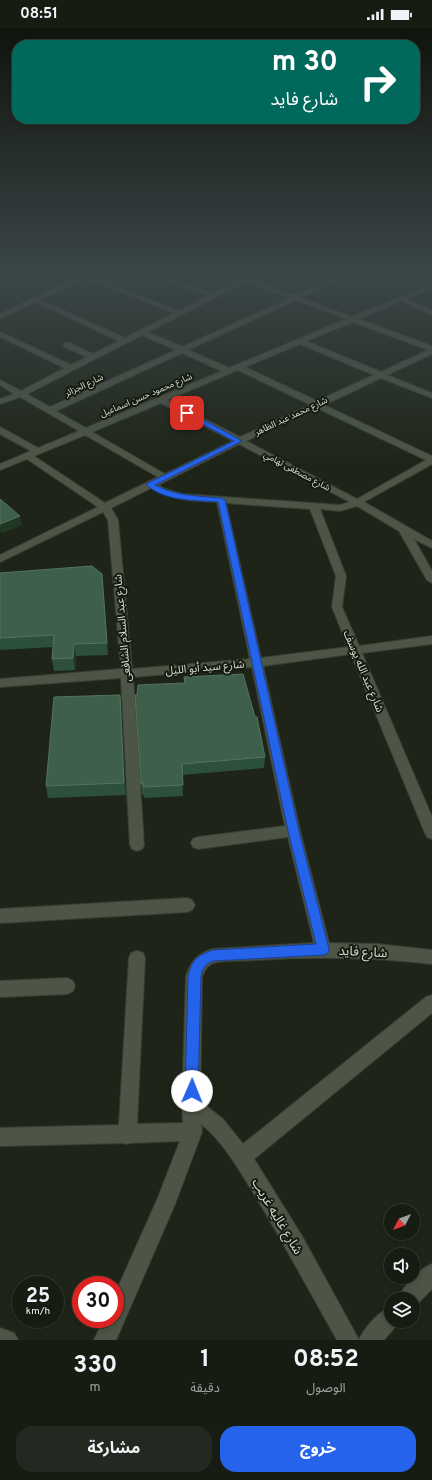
<!DOCTYPE html>
<html lang="ar">
<head>
<meta charset="utf-8">
<style>
	body { margin:0; font-family:Overpass,"Noto Sans Arabic",sans-serif; background:#232920; color:#f1f3f6; direction:rtl; height:100vh; display:flex; flex-direction:column; font-size:15px; white-space:nowrap }
	* { box-sizing:border-box; margin:0 }
	p { font-size:13px; color:#9ea19f }
	.icon { flex:none; width:22px; height:22px; fill:none; stroke:currentColor; stroke-width:2; stroke-linecap:round; stroke-linejoin:round }
	.map { position:relative; height:1312px; overflow:hidden; direction:ltr }
	.panel { display:flex; flex-direction:column; background:#161c12; flex:1 }
	.panel>* { flex:none }
	.hud { position:absolute; left:12px; top:12px; width:408px; height:84px; border-radius:16px; box-shadow:0 2px 6px #0003,0 0 0 1px #353a32; direction:rtl; background:#00695c; color:#fff; overflow:hidden }
	.needle { width:26px; rotate:229deg }
	.tools { position:absolute; left:384px; top:1176px; display:grid; gap:8px }
	.tools a { display:grid; place-items:center; width:36px; height:36px; border-radius:50%; background:#161c12; box-shadow:0 2px 6px #0003,0 0 0 1px #353a32; font-size:20px }
	.speed { position:absolute; left:12px; top:1248px; display:flex; gap:8px; font-size:20px; font-weight:700; text-align:center }
	.speed>* { display:grid; place-content:center; width:52px; height:52px; border-radius:50%; background:#161c12; box-shadow:0 2px 6px #0003,0 0 0 1px #353a32; line-height:1 }
	.speed small { font-size:10px; font-weight:400 }
	.speed .limit { border:6px solid #d22; background:#fff; color:#111 }
	.pin { position:absolute; display:grid; place-items:center; width:34px; height:34px; color:#fff; margin:-17px; border-radius:8px; box-shadow:0 2px 6px #0006 }
	.me { position:absolute; width:44px; margin:-22px; rotate:1deg; stroke-linejoin:round; filter:drop-shadow(0 0 3px #0008) }
	.turn { display:flex; align-items:center; gap:14px; height:84px; padding:0 16px; font-size:18px }
	.turn .icon { width:52px; height:52px; stroke-width:2.5 }
	.turn b { display:block; font-size:28px; line-height:34px }
	.eta { display:flex; justify-content:space-evenly; align-items:center; height:68px; text-align:center }
	.eta b { font-size:24px; font-weight:700; line-height:28px }
	.button { display:flex; gap:8px; margin-top:auto; padding:8px 16px }
	.button a { flex:1; height:46px; border-radius:16px; background:#2563eb; color:#fff; font-size:16px; font-weight:700; line-height:46px; text-align:center }
	.button a+a { background:#232920; color:#f1f3f6 }
	.status { display:flex; justify-content:space-between; align-items:center; height:28px; padding:0 20px; background:#161c12; direction:ltr }
	.status svg { height:11px; fill:currentColor }
	.map>svg:first-child { display:block }
	.lines { fill:none; stroke-linecap:round; stroke-linejoin:round }
	.street-casing { stroke:#393f35; stroke-width:2 }
	.street { fill:#4d5546; fill-rule:evenodd }
	.wall { fill:#2c5039 }
	.shaded-wall { fill:#1f3925 }
	.building { fill:#3e5f4a; stroke:#56735f }
	.route { fill:#2563eb; stroke:#184099 }
	.labels { text-anchor:middle; stroke-width:4; stroke-linejoin:round; paint-order:stroke }
	.far-street-label { font-size:9px; fill:#d6dbd2; stroke:#151c0f }
	.street-label { font-size:11px; fill:#d6dbd2; stroke:#151c0f }
	.near-street-label { font-size:13px; fill:#d6dbd2; stroke:#151c0f }
</style>
</head>
<body>
<div class="status"><b>08:51</b><svg viewBox="0 0 49 12"><path d="M0 12V9h3v3zM5 12V6h3v6zM10 12V3h3v9zM15 12V0h3v12zM26 1h20v11H26zM47 4h2v5h-2z"/></svg></div>
<div class="map">
<svg width="432" height="1312" viewBox="0 0 432 1312">
	<rect width="100%" height="100%" fill="#1e2518"/>
	<g class="lines">
		<g class="street-casing">
			<path id="street" d="M78 248H91L179 283 207 268 155 248H164L212 266 240 252V249L255 248 251 251 295 268 338 248H346L301 270 352 289 432 256V260L407 271 432 282V287L401 273 359 291 432 318V326L387 347 432 365V370L381 350 324 377 432 428V436L364 474 432 513V520L414 511 432 543V555L427 552 399 503 357 478 340 483 320 481 346 548 342 579 359 618 432 608V616L362 625 432 789V811L427 809 425 805 351 626 263 638 300 803 329 915 377 916 432 922V936C373 929 315 928 256 932 243 933 224 932 213 935 207 937 204 943 202 949L200 1073 223 1091 243 1116 426 969 432 967V985L254 1131 302 1208 359 1312H337C310 1264 284 1216 256 1169 240 1144 225 1115 201 1096L202 1104 175 1176 116 1312H94L104 1291H115V1266L157 1172 180 1113 130 1115 127 1116 124 1115 0 1118V1100L119 1097 129 930 131 925 137 923 143 925 145 930 137 1096 183 1095 182 1077 186 949C191 933 197 926 213 921L314 915 288 809 198 821 193 819 191 815 193 811 198 809 285 798 252 639 133 649 144 817 142 821 137 823 132 821 130 817 121 650 0 659V651L121 641 108 492 103 484 0 534V527L98 479 27 431 0 442V436L31 423 0 406V399L38 420 79 403 20 369 0 376V371L14 366 0 357V352L21 363 65 340 0 309V304L71 337 87 329 64 319V315H70L93 326 119 313 35 274 0 291V286ZM84 250 174 285 125 310 40 272ZM246 254 290 270 182 319 148 304ZM296 272 346 291 229 340 188 322ZM353 294 428 322 381 344 306 313ZM142 307 176 322 50 379 27 366ZM300 316 374 347 317 373 245 339ZM182 325 222 343 86 400 56 383ZM238 342 311 377 240 409 167 372ZM161 375 233 413 165 446 92 404ZM317 380 426 432 357 471 246 413ZM85 407 158 449 105 475 34 428ZM239 416 350 474 340 477 182 466 165 461 158 457ZM151 460C171 472 193 473 217 474L250 631 132 641 118 492 111 480ZM226 475 310 481 336 548 332 579 348 619 261 630Z
				M187 870 192 872 195 877 192 882 187 884 0 895V881Z
				M67 950 73 953 75 958 73 963 67 966 0 969V953Z
				M432 1236V1261L415 1278 413 1279V1271H398C403 1258 419 1241 432 1236Z
				M391 1279V1293H400L384 1312H359C365 1299 378 1284 391 1279Z
				M0 1300 14 1305 18 1312H0Z"/>
		</g>
		<use href="#street" class="street"/>
	</g>
	<path class="wall" d="M0 545 103 558 108 627 76 628 75 642 54 643 52 631 53 619 0 622Z
		M184 649 265 729 264 740 182 747 183 768 144 770 143 766 142 767 141 756 137 667 184 655Z
		M120 667 121 679 126 767 48 770 46 758Z"/>
	<path class="shaded-wall" d="M20 488 22 497 1 506 0 500V496Z
		M74 616 76 628 75 642 73 630Z
		M120 667 121 679 126 767 124 755Z"/>
	<path class="building" d="M0 471 20 488 0 496Z
		M92 538 102 546 107 615 74 616 73 630 52 631 54 607 0 610V545Z
		M243 646 255 689H257L265 729 182 736 183 757 143 759V755L141 756 135 667H137L138 657 185 655 184 649Z
		M120 667 124 755 46 758 54 669Z"/>
	<linearGradient id="sky" x2="0" y2="1"><stop stop-color="#10140d"/><stop offset="0.57" stop-color="#3b4648"/><stop offset="1" stop-color="#3b4648" stop-opacity="0"/></linearGradient>
	<rect width="432" height="432" fill="url(#sky)"/>
	<path class="route" d="M184 384H189L242 413 155 457C176 468 198 468 221 470L225 472 299 803 329 921 328 925 324 927 213 933C205 936 202 941 201 949L198 1063 197 1067 192 1069 187 1067 185 1063 188 949C192 932 196 928 213 922L316 916 288 803 218 474C195 472 164 474 146 456L234 413 184 386Z"/>
	<g class="labels">
		<g class="far-street-label">
			<text transform="translate(84 357) rotate(-25)" y="3">شارع الجزائر</text>
			<text transform="translate(146 367) rotate(-23)" y="3">شارع محمود حسن اسماعيل</text>
			<text transform="translate(291 388) rotate(-25)" y="3">شارع محمد عبد الظاهر</text>
			<text transform="translate(297 443) rotate(28)" y="3">شارع مصطفى تهامي</text>
		</g>
		<g class="street-label">
			<text transform="translate(122 600) rotate(-95)" y="4">شارع عبد السلام الشافعى</text>
			<text transform="translate(205 639) rotate(-5)" y="4">شارع سيد أبو الليل</text>
			<text transform="translate(364 643) rotate(67)" y="4">شارع عبد الله يوسف</text>
		</g>
		<g class="near-street-label">
			<text transform="translate(363 923) rotate(3)" y="5">شارع فايد</text>
			<text transform="translate(278 1188) rotate(59)" y="5">شارع غاليه غريب</text>
		</g>
	</g>
</svg>
<div class="tools">
<a><svg class="needle" viewBox="-14 -14 28 28"><path d="M0-13l5 13h-10z" fill="#e53935"/><path d="M0 13l5-13h-10z" fill="#9ea19f"/></svg></a>
<a><svg class="icon" aria-label="sound" viewBox="0 0 24 24"><path d="M4 9h4l5-4v14l-5-4H4zM17 9q2 3 0 6"/></svg></a>
<a><svg class="icon" aria-label="layers" viewBox="0 0 24 24"><path d="M12 4l9 5-9 5-9-5zM3 14l9 5 9-5"/></svg></a>
</div>
<div class="speed"><div>25<small>km/h</small></div><div class="limit">30</div></div>
<div class="pin" style="left:187px;top:385px;background:#d93025"><svg class="icon" aria-label="arrive" viewBox="0 0 24 24"><path d="M6 21V4h12l-3 4 3 4H6"/></svg></div>
<svg class="me" style="left:192px;top:1063px" viewBox="-20 -20 40 40"><circle r="19" fill="#fff"/><path d="M0-13L10 11 0 6-10 11z" fill="#2563eb"/></svg>
<div class="hud">
<div class="turn"><svg class="icon" aria-label="right" viewBox="0 0 24 24"><path d="M7 20v-9h11M14 6l5 5-5 5"/></svg><div><b>30 m</b>شارع فايد</div></div>
</div>
</div>
<section class="panel">
<div class="eta">
<div><b>08:52</b><p>الوصول</p></div>
<div><b>1</b><p>دقيقة</p></div>
<div><b>330</b><p>m</p></div>
</div>
<div class="button"><a>خروج</a><a>مشاركة</a></div>
</section>
</body>
</html>
